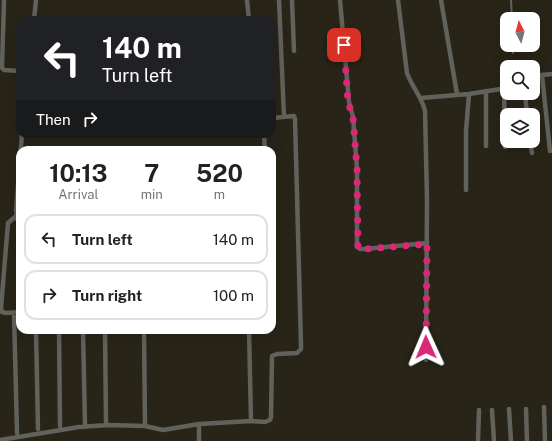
<!DOCTYPE html>
<html lang="en">
<head>
<meta charset="utf-8">
<style>
	body { margin:0; font-family:"Public Sans",sans-serif; background:#f2f2f2; color:#222; height:100vh; display:flex; flex-direction:column; font-size:15px; white-space:nowrap }
	* { box-sizing:border-box; margin:0 }
	p { font-size:13px; color:#767676 }
	.icon { flex:none; width:22px; height:22px; fill:none; stroke:currentColor; stroke-width:2; stroke-linecap:round; stroke-linejoin:round }
	.map { position:relative; flex:1; overflow:hidden }
	.sheet { position:absolute; left:16px; top:146px; width:260px; height:188px; display:flex; flex-direction:column; background:#fff; border-radius:12px; box-shadow:0 4px 16px #0002 }
	.sheet>* { flex:none }
	.banner { position:absolute; left:16px; top:16px; width:260px; height:122px; border-radius:12px; box-shadow:0 4px 16px #0002; background:#202124; color:#fff; overflow:hidden }
	.needle { width:26px; rotate:354deg }
	.tools { position:absolute; left:500px; top:12px; display:grid; gap:8px }
	.tools a { display:grid; place-items:center; width:40px; height:40px; border-radius:8px; background:#fff; box-shadow:0 4px 16px #0002; font-size:20px }
	.pin { position:absolute; display:grid; place-items:center; width:34px; height:34px; color:#fff; margin:-17px; border-radius:8px; box-shadow:0 2px 6px #0006 }
	.me { position:absolute; width:44px; margin:-22px; rotate:359deg; stroke-linejoin:round; filter:drop-shadow(0 0 3px #0008) }
	.turn { display:flex; align-items:center; gap:14px; height:84px; padding:0 20px; font-size:18px }
	.turn .icon { width:52px; height:52px; stroke-width:2.5 }
	.turn b { display:block; font-size:28px; line-height:34px }
	.then { display:flex; align-items:center; height:38px; padding:0 20px; background:#0003; gap:8px; font-size:15px }
	.eta { display:flex; justify-content:space-evenly; align-items:center; height:68px; text-align:center }
	.eta b { font-size:24px; font-weight:700; line-height:28px }
	ul { padding:0; list-style:none }
	li { display:flex; align-items:center; gap:12px; height:50px; margin:0 8px 6px; padding:0 12px; border:2px solid #e0e0e0; border-radius:12px }
	li div { flex:1 }
	li b { display:block; font-size:15px }
	li em { font-style:normal }
	.map>svg:first-child { display:block }
	.lines { fill:none; stroke-linecap:round; stroke-linejoin:round }
	.lane { stroke:#61625c; stroke-width:2 }
	.street { stroke:#61625c; stroke-width:4.5 }
	.route { stroke:#db2777; stroke-width:7; stroke-dasharray:0 12.6 }
</style>
</head>
<body>
<div class="map">
<svg width="552" height="441" viewBox="0 0 552 441">
	<rect width="100%" height="100%" fill="#292418"/>
	<g class="lines">
		<path class="lane" d="M511 0 512 19
			M513 45V53"/>
		<path class="street" d="M4 0 2 68 4 70 20 71
			M247 0 249 20
			M279 0 284 117
			M292 0 294 51
			M340 0 349 102 353 117 357 169V247L360 249H365L427 243
			M398 0 407 73C412 87 422 97 425 111L427 200 426 360
			M441 0 457 94
			M34 20 36 0
			M542 75 550 151
			M533 76 552 74
			M504 89 505 147
			M486 91V146
			M525 93 527 115
			M421 98 469 94 507 88
			M264 134 265 150
			M530 141 532 153
			M466 190V131L469 94
			M16 216 8 223 1 308 2 312 6 313 20 312
			M20 221 17 219 16 210 22 134
			M14 313 17 433
			M36 330 38 429
			M59 330 60 426
			M83 330 85 425
			M105 330 106 422
			M144 330 145 426
			M249 330 251 421
			M544 407 545 441
			M509 409 511 441
			M526 409 527 441
			M492 410 494 441
			M0 440 79 427 108 425 145 426 163 430 199 424 251 421 265 422 270 420 271 417 272 356 277 354 297 353 301 349V345L295 119 294 116 272 118
			M199 441V424
			M478 441 479 410"/>
	</g>
	<g class="lines">
		<path class="route" d="M344 45 348 102 353 117 357 169 358 247 360 249H365L427 244 426 347"/>
	</g>
</svg>
<div class="tools">
<a><svg class="needle" viewBox="-14 -14 28 28"><path d="M0-13l5 13h-10z" fill="#e53935"/><path d="M0 13l5-13h-10z" fill="#767676"/></svg></a>
<a><svg class="icon" aria-label="search" viewBox="0 0 24 24"><circle cx="10" cy="10" r="6"/><path d="M15 15l6 6"/></svg></a>
<a><svg class="icon" aria-label="layers" viewBox="0 0 24 24"><path d="M12 4l9 5-9 5-9-5zM3 14l9 5 9-5"/></svg></a>
</div>
<div class="pin" style="left:344px;top:45px;background:#d93025"><svg class="icon" aria-label="arrive" viewBox="0 0 24 24"><path d="M6 21V4h12l-3 4 3 4H6"/></svg></div>
<svg class="me" style="left:426px;top:347px" viewBox="-20 -20 40 40"><path d="M0-17L14 15 0 8-14 15z" fill="#db2777" stroke="#fff" stroke-width="4"/></svg>
<div class="banner">
<div class="turn"><svg class="icon" aria-label="left" viewBox="0 0 24 24"><path d="M17 20v-9H6M10 6l-5 5 5 5"/></svg><div><b>140 m</b>Turn left</div></div>
<div class="then">Then<svg class="icon" aria-label="right" viewBox="0 0 24 24"><path d="M7 20v-9h11M14 6l5 5-5 5"/></svg></div>
</div>
<section class="sheet">
<div class="eta">
<div><b>10:13</b><p>Arrival</p></div>
<div><b>7</b><p>min</p></div>
<div><b>520</b><p>m</p></div>
</div>
<ul>
<li><svg class="icon" aria-label="left" viewBox="0 0 24 24"><path d="M17 20v-9H6M10 6l-5 5 5 5"/></svg><div><b>Turn left</b></div><em>140 m</em></li>
<li><svg class="icon" aria-label="right" viewBox="0 0 24 24"><path d="M7 20v-9h11M14 6l5 5-5 5"/></svg><div><b>Turn right</b></div><em>100 m</em></li>
</ul>
</section>
</div>
</body>
</html>
